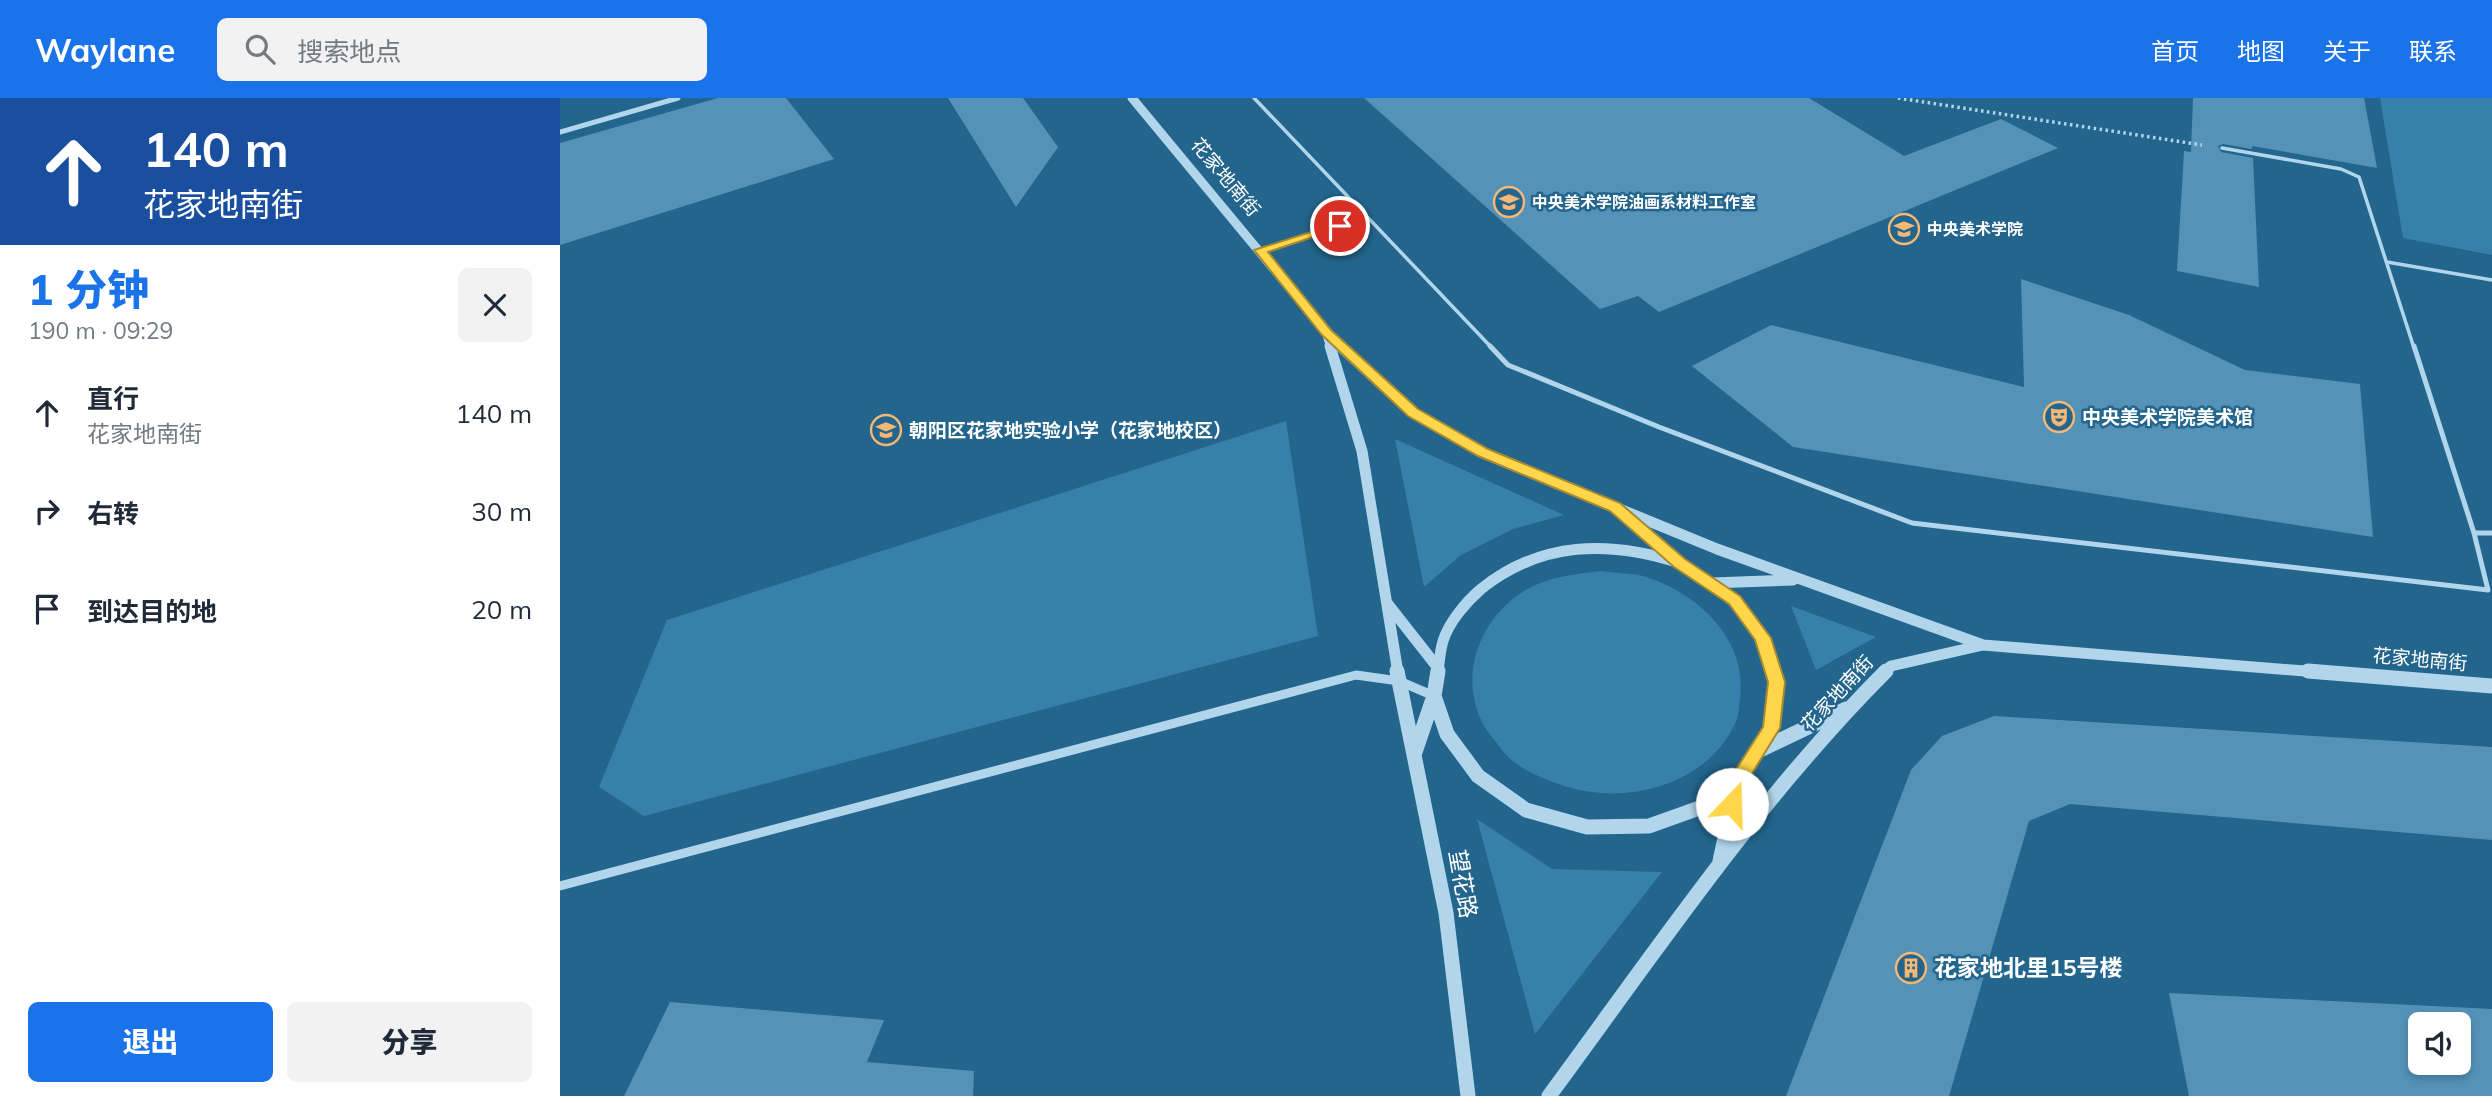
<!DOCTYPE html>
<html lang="zh">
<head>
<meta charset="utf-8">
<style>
	body { margin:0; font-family:Mulish,"Noto Sans SC",sans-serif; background:#f2f2f3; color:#1f2937; height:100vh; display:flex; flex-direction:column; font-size:26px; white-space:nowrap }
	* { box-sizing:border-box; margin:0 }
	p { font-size:23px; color:#747a83 }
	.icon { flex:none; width:38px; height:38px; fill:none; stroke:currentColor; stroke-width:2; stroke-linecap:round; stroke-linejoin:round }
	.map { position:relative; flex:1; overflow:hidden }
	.sheet { display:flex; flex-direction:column; background:#fff; width:560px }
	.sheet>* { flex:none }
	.banner { background:#1a4fa0; color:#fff; overflow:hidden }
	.buttons { position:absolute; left:1848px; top:914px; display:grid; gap:14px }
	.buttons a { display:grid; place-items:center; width:63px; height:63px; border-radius:10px; background:#fff; box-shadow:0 4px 10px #0003; font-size:35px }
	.pin { position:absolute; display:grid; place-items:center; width:60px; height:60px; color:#fff; margin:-30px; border:4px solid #fff; border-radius:50%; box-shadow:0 2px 7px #0007 }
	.me { position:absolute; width:77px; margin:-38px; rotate:21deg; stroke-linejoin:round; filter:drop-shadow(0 0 5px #0008) }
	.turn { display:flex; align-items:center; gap:24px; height:147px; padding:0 28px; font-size:32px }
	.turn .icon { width:91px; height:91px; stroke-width:2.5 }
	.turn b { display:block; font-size:49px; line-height:60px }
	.round { display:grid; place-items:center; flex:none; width:74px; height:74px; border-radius:10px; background:#f2f2f3 }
	.head { display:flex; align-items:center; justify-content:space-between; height:119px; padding:0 28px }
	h1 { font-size:42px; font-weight:800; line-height:52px; color:#1a73e8 }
	.primary-button { display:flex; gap:14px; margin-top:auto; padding:14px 28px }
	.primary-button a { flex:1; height:80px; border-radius:10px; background:#1a73e8; color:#fff; font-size:28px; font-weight:800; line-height:80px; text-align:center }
	.primary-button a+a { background:#f2f2f3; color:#1f2937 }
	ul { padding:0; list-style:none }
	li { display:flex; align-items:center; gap:21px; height:98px; padding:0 28px }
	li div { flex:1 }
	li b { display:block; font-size:26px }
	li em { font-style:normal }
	header { display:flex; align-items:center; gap:42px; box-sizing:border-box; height:98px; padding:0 35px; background:#1a73e8; color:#fff }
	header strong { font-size:33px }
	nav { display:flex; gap:38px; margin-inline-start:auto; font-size:24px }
	.search { width:490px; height:63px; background:#f2f2f3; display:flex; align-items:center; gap:18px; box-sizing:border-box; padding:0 24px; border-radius:10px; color:#747a83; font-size:26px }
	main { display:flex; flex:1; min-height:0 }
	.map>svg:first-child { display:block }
	.green { fill:#3780a9 }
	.building { fill:#5493b7; fill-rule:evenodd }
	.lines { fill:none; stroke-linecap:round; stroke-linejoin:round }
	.path { stroke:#b1d6eb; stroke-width:3.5; stroke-dasharray:2.5 3.5; stroke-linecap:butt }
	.service-far1 { stroke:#b1d6eb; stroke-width:3.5 }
	.service { stroke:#b1d6eb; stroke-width:5 }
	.minor-far1 { stroke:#b1d6eb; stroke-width:5 }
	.minor { stroke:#b1d6eb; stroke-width:9 }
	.tertiary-far2 { stroke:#b1d6eb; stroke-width:9 }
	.tertiary-far1 { stroke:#b1d6eb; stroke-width:11 }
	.tertiary { stroke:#b1d6eb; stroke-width:15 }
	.route { fill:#ffd54a; stroke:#a68a30; stroke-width:2 }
	.labels { text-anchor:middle; stroke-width:5; stroke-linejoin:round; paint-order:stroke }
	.far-poi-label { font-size:16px; font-weight:bold; fill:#fff; stroke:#23658c; text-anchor:start }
	.street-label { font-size:19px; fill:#fff; stroke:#23658c }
	.poi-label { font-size:19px; font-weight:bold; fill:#fff; stroke:#23658c; text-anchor:start }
	.near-street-label { font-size:23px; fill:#fff; stroke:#23658c }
	.near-poi-label { font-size:23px; font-weight:bold; fill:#fff; stroke:#23658c; text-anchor:start }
</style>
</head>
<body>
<header>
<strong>Waylane</strong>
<div class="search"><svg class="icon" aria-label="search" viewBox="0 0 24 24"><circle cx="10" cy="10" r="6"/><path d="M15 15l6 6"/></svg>搜索地点</div>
<nav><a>首页</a><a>地图</a><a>关于</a><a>联系</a></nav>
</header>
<main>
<section class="sheet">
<div class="banner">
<div class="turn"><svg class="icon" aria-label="ahead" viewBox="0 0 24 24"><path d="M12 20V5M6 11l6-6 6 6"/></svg><div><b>140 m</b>花家地南街</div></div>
</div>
<div class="head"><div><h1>1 分钟</h1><p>190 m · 09:29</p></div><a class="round"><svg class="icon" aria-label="close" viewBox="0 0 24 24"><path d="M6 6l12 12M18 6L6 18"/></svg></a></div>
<ul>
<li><svg class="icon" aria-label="ahead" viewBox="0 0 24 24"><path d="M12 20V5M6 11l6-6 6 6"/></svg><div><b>直行</b><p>花家地南街</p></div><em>140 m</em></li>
<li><svg class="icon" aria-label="right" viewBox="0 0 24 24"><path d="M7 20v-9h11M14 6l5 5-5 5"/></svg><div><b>右转</b></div><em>30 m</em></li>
<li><svg class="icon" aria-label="arrive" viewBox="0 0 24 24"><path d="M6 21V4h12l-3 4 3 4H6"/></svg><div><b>到达目的地</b></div><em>20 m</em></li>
</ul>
<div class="primary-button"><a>退出</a><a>分享</a></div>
</section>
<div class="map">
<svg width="1932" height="998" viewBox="0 0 1932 998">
	<rect width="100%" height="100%" fill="#23658c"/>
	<path class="green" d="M1820 0H1932V157L1843 140Z
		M726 323 758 538 84 718 39 689 107 522Z
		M835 341 1004 417 953 431 901 457 864 489Z
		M1041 473C1054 475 1070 475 1083 478 1136 494 1188 540 1180 600 1179 606 1179 615 1177 621 1152 684 1072 707 1011 690 988 683 957 672 942 652 935 642 925 632 921 622 899 574 921 520 964 493 987 479 1015 476 1041 473Z
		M1231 508 1316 539 1256 572Z
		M917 721 992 771 1102 774 975 936Z"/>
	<path class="building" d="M158 0H226L274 61 0 147V45Z
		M388 0H463L498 49 456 109Z
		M804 0H1249L1344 58 1441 21 1498 50 1099 214 1078 198 1040 211Z
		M1633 0H1804L1817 70 1692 48V51L1663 46 1658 48 1661 54 1693 60 1699 189 1617 173 1624 53 1631 54Z
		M1461 181 1569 217 1685 272 1800 286 1813 439 1233 349 1132 268 1211 227 1464 289Z
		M1434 618 1932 649V742L1510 706 1469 723 1389 998H1226L1351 672 1382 638Z
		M1609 895 1932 911V998H1629ZM1860 926H1899V964H1860Z
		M110 904 324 922 307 964 414 973 413 998H64Z"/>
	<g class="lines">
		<path class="path" d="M1338 0 1642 47"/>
		<path class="service-far1" d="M694 0 932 250
			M1662 50 1781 71 1799 79 1854 250
			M700 152 807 121
			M1827 164 1932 182"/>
		<path class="service" d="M930 248 948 267 1099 329 1352 425 1928 492 1914 435 1854 248
			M1914 435H1932"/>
		<path class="minor-far1" d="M0 34 118 0"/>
		<path class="minor" d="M0 788 796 577 839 583 874 598"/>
		<path class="tertiary-far2" d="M572 0 766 234 771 250
			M766 235 782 250"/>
		<path class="tertiary-far1" d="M770 248 802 353 838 575
			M780 248 853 315 923 355 1157 451 1423 547
			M1055 409 1120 465
			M1120 465C1173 501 1194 511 1213 575
			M1152 485 1233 482
			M827 505 878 570
			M878 575C879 565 880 553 883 543 889 524 906 504 921 491 981 443 1049 442 1120 465
			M1324 575 1331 568 1423 547 1769 575"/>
		<path class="tertiary" d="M837 573 886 815 908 998
			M878 573 874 598 887 636 918 678 966 712 1027 729 1089 728 1145 708 1177 684 1212 630 1216 584 1213 573
			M1748 573 1932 588
			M1200 652 1286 611
			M855 654 874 598
			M1160 763 1177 684
			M989 998C1096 853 1198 701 1326 573"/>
	</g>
	<path class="route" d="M776 126 786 128 708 154 771 232 858 311 928 351 1060 405 1125 461 1180 498 1211 540 1225 584 1220 630 1185 687 1179 711 1172 714 1166 711 1163 706 1168 684 1203 629 1208 584 1195 542 1169 506 1114 469 1050 413 918 358 848 318 762 237 694 152Z"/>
	<defs>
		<g id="school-ring" transform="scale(1.575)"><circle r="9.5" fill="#23658c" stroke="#f6b874" stroke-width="1.5"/><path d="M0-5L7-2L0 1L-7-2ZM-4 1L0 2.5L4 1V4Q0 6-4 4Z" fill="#f6b874"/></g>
		<g id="university-ring" transform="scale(1.575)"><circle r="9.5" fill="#23658c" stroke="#f6b874" stroke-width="1.5"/><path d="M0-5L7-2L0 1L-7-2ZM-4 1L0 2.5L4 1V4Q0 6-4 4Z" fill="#f6b874"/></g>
		<g id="theatre-ring" transform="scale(1.575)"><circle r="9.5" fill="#23658c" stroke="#f6b874" stroke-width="1.5"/><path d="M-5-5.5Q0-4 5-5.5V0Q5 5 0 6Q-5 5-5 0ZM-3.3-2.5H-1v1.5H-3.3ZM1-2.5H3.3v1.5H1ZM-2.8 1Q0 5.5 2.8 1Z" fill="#f6b874"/></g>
		<g id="building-ring" transform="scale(1.575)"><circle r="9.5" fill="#23658c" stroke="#f6b874" stroke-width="1.5"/><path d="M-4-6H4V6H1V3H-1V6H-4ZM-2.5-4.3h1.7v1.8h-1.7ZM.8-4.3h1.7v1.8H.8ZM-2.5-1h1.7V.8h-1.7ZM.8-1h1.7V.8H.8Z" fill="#f6b874"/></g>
	</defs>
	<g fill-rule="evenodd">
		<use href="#school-ring" x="949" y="104"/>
		<use href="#university-ring" x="1344" y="131"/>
		<use href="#theatre-ring" x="1499" y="319"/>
		<use href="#school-ring" x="326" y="332"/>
		<use href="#building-ring" x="1351" y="870"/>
	</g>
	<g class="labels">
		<g class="far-poi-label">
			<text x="972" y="110">中央美术学院油画系材料工作室</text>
			<text x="1367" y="137">中央美术学院</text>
		</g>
		<g class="street-label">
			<text transform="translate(666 79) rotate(50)" y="7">花家地南街</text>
			<text transform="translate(1860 561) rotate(5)" y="7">花家地南街</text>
			<text transform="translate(1277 595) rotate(-47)" y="7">花家地南街</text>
		</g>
		<g class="poi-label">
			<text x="1522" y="326">中央美术学院美术馆</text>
			<text x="349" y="339">朝阳区花家地实验小学（花家地校区）</text>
		</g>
		<g class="near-street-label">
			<text transform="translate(903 786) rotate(80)" y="8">望花路</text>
		</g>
		<g class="near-poi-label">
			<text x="1374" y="878">花家地北里15号楼</text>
		</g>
	</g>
</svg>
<div class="buttons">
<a><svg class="icon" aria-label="sound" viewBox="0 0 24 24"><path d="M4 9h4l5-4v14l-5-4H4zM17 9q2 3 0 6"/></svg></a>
</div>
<div class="pin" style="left:780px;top:128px;background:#d93025"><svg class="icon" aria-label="arrive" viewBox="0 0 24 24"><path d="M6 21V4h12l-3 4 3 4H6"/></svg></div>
<svg class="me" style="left:1172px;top:706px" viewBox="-20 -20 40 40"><circle r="19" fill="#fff"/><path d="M0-13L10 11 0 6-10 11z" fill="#ffd54a"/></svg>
</div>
</main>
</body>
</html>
